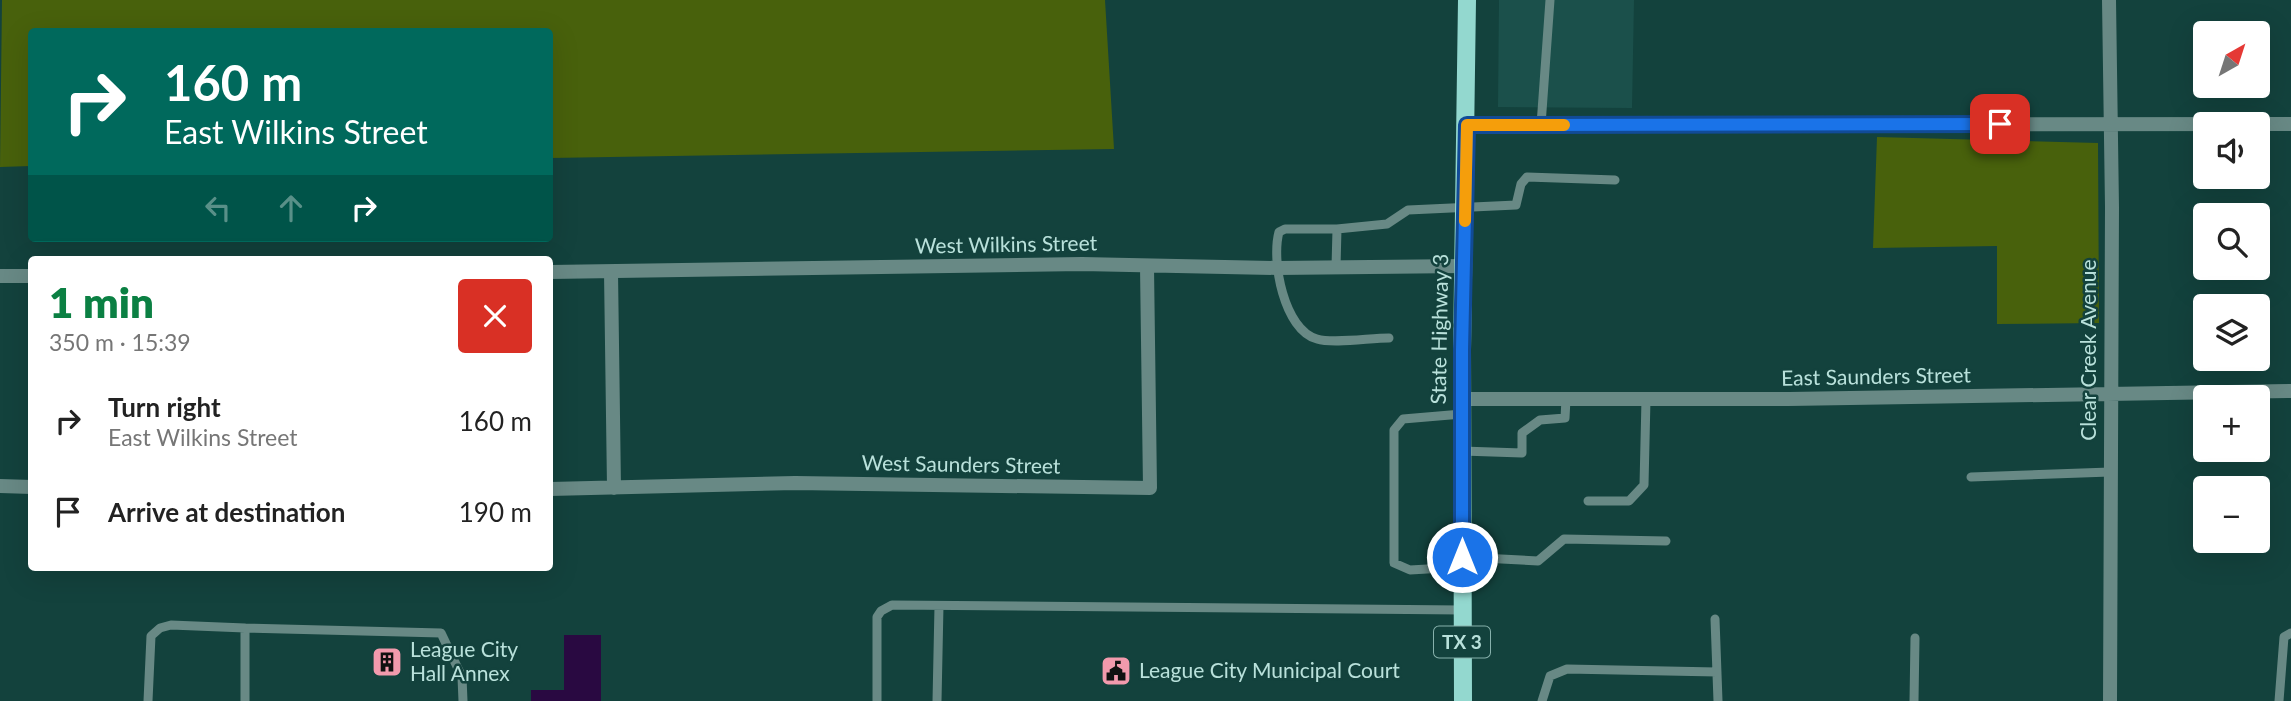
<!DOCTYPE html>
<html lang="en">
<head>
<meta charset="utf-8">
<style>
	body { margin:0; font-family:Lato,sans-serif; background:#f2f2f2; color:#222; height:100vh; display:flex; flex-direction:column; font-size:26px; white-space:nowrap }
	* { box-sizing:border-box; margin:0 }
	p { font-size:23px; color:#767676 }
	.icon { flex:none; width:38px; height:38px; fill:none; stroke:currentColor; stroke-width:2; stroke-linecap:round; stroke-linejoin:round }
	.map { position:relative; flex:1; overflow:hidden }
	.drawer { position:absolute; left:28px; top:256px; width:525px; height:315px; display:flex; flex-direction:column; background:#fff; border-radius:7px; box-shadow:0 7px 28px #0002 }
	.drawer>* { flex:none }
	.hud { position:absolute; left:28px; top:28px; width:525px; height:214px; border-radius:7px; box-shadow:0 7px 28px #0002; background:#00695c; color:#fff; overflow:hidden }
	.needle { width:46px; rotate:39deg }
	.tools { position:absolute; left:2193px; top:21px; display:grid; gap:14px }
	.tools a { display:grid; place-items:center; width:77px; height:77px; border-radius:7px; background:#fff; box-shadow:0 7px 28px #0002; font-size:35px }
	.pin { position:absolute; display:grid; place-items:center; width:60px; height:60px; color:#fff; margin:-30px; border-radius:14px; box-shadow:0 4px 10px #0006 }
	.me { position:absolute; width:77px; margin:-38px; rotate:0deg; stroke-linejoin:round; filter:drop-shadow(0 0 5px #0008) }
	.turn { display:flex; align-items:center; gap:24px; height:147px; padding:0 21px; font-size:32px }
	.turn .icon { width:91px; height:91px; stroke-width:2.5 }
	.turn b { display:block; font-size:49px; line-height:60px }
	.lanes { display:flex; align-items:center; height:66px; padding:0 21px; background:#0003; justify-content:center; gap:35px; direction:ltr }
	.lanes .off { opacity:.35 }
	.round { display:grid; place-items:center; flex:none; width:74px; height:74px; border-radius:7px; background:#f2f2f2 }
	.summary { display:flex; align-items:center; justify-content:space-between; height:119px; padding:0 21px }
	h1 { font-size:42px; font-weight:800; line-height:52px; color:#0b8043 }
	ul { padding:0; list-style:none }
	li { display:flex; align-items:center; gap:21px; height:91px; padding:0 21px }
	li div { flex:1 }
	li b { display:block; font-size:26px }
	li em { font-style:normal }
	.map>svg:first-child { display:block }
	.built { fill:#1b504b }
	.green { fill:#48610c }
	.water { fill:#290941 }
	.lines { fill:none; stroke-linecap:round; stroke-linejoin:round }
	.lane { stroke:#688985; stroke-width:9 }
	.street { stroke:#688985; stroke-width:14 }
	.primary { stroke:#93d8cf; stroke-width:18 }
	.route-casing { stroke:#114b97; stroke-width:18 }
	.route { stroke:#1a73e8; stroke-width:12 }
	.slow { stroke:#f59e0b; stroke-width:12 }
	.labels { text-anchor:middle; stroke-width:5; stroke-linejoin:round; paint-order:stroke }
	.shield { fill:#13423d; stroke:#87b1ac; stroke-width:2 }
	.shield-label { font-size:19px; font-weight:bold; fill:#b9e1db }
	.street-label { font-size:21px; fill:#b9e1db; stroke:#13423d }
	.poi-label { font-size:21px; fill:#b9e1db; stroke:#13423d; text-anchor:start }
</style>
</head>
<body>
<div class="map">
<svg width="2291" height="701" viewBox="0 0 2291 701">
	<rect width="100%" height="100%" fill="#13423d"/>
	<path class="built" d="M1499 0H1634L1632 108 1498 107Z"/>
	<path class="green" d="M2 0H1105L1114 149 550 158V32H32L31 166 0 167Z
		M1877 137 2098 143 2099 323 1997 324V246L1873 248Z"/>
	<path class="water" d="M564 635H601V701H531V690H564Z"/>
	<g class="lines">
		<path class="lane" d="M1541 125 1550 0
			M1336 267 1337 229
			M1389 338C1370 338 1333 344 1317 339 1284 330 1271 261 1279 232L1285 229H1337L1387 224 1408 210 1516 205 1521 184 1527 177 1615 180
			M1462 414 1403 419 1394 430V563L1410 570 1462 567
			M1462 451 1522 453V433L1540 420 1565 418 1566 399
			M1971 477 2110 472
			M1588 501H1629L1644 485 1646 399
			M1462 557 1538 561 1564 539 1666 541
			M1715 619 1718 701
			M148 701 151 636 160 628 171 625 245 628
			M245 701V628L441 633 462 677 463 701
			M877 701V617L881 611 892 605 1462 610
			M937 701 939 606
			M1542 701 1550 676 1567 669 1717 672
			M1914 701 1915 638
			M2279 701 2284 637 2291 633"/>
		<path class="street" d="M2109 0 2112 207 2110 701
			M1467 125 2291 124
			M550 272 1082 264 1277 268 1464 266
			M611 272 614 488
			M0 276H32
			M1462 399H1789L2291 391
			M0 486 32 487
			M550 489 795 483 1150 488 1147 267"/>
		<path class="primary" d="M1463 701 1462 350 1467 0"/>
	</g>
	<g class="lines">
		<g class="route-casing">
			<path id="route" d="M1462 557V350L1467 125 2000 124"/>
		</g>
		<use href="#route" class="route"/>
		<path class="slow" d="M1465 221 1467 125H1564"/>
	</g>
	<defs>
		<g id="building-square" transform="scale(1.575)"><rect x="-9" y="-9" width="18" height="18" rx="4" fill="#f29aad" stroke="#13423d"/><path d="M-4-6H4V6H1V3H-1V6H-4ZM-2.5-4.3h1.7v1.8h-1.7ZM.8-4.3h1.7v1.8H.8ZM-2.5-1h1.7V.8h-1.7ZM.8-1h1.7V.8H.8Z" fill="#111"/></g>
		<g id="civic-square" transform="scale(1.575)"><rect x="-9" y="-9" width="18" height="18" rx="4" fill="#f29aad" stroke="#13423d"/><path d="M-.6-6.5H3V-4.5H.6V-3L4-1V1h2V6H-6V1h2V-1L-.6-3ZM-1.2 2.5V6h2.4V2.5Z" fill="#111"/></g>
	</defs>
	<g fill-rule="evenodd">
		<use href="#building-square" x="387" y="662"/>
		<use href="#civic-square" x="1116" y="671"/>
	</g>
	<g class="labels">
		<rect class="shield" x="1434" y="626.5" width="56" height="31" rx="5"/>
		<g class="shield-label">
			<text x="1462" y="649">TX 3</text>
		</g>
		<g class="street-label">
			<text transform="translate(1006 245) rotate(-1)" y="7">West Wilkins Street</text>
			<text transform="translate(1440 329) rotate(-89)" y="7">State Highway 3</text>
			<text transform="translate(2089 350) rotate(-90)" y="7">Clear Creek Avenue</text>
			<text transform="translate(1876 377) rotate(-1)" y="7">East Saunders Street</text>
			<text transform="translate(961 465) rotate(1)" y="7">West Saunders Street</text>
		</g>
		<g class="poi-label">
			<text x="410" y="657">League City<tspan x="410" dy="24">Hall Annex</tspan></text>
			<text x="1139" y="678">League City Municipal Court</text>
		</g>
	</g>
</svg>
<div class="tools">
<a><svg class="needle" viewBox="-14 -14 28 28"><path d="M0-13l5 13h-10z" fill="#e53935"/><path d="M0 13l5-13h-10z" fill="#767676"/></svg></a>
<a><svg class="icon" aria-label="sound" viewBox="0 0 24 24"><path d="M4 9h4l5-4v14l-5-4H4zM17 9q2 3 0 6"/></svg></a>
<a><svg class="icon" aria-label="search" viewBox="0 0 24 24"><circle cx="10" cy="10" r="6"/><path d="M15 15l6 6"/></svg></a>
<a><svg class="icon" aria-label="layers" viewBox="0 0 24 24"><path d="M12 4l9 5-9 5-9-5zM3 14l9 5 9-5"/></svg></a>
<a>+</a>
<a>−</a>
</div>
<div class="pin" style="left:2000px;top:124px;background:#d93025"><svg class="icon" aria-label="arrive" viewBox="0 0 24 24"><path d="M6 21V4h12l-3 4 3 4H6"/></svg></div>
<svg class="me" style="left:1462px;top:557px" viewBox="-20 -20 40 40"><circle r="17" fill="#1a73e8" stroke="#fff" stroke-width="3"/><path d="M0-11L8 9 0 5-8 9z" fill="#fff"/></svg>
<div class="hud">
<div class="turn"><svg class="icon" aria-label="right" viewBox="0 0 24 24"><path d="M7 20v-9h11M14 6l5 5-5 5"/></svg><div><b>160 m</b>East Wilkins Street</div></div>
<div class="lanes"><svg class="icon off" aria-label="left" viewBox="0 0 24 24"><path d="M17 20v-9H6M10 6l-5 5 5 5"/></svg><svg class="icon off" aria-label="ahead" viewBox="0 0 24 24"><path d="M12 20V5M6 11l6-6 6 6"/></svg><svg class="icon" aria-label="right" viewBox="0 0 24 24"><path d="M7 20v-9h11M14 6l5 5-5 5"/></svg></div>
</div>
<section class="drawer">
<div class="summary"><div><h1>1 min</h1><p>350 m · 15:39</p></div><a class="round" style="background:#d93025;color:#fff"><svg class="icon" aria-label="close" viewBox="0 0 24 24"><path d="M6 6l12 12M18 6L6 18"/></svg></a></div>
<ul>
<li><svg class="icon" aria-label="right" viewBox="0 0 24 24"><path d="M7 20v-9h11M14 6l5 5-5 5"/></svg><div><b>Turn right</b><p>East Wilkins Street</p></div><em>160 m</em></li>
<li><svg class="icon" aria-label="arrive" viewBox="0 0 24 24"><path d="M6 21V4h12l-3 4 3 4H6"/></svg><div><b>Arrive at destination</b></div><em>190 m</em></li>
</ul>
</section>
</div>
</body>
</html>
